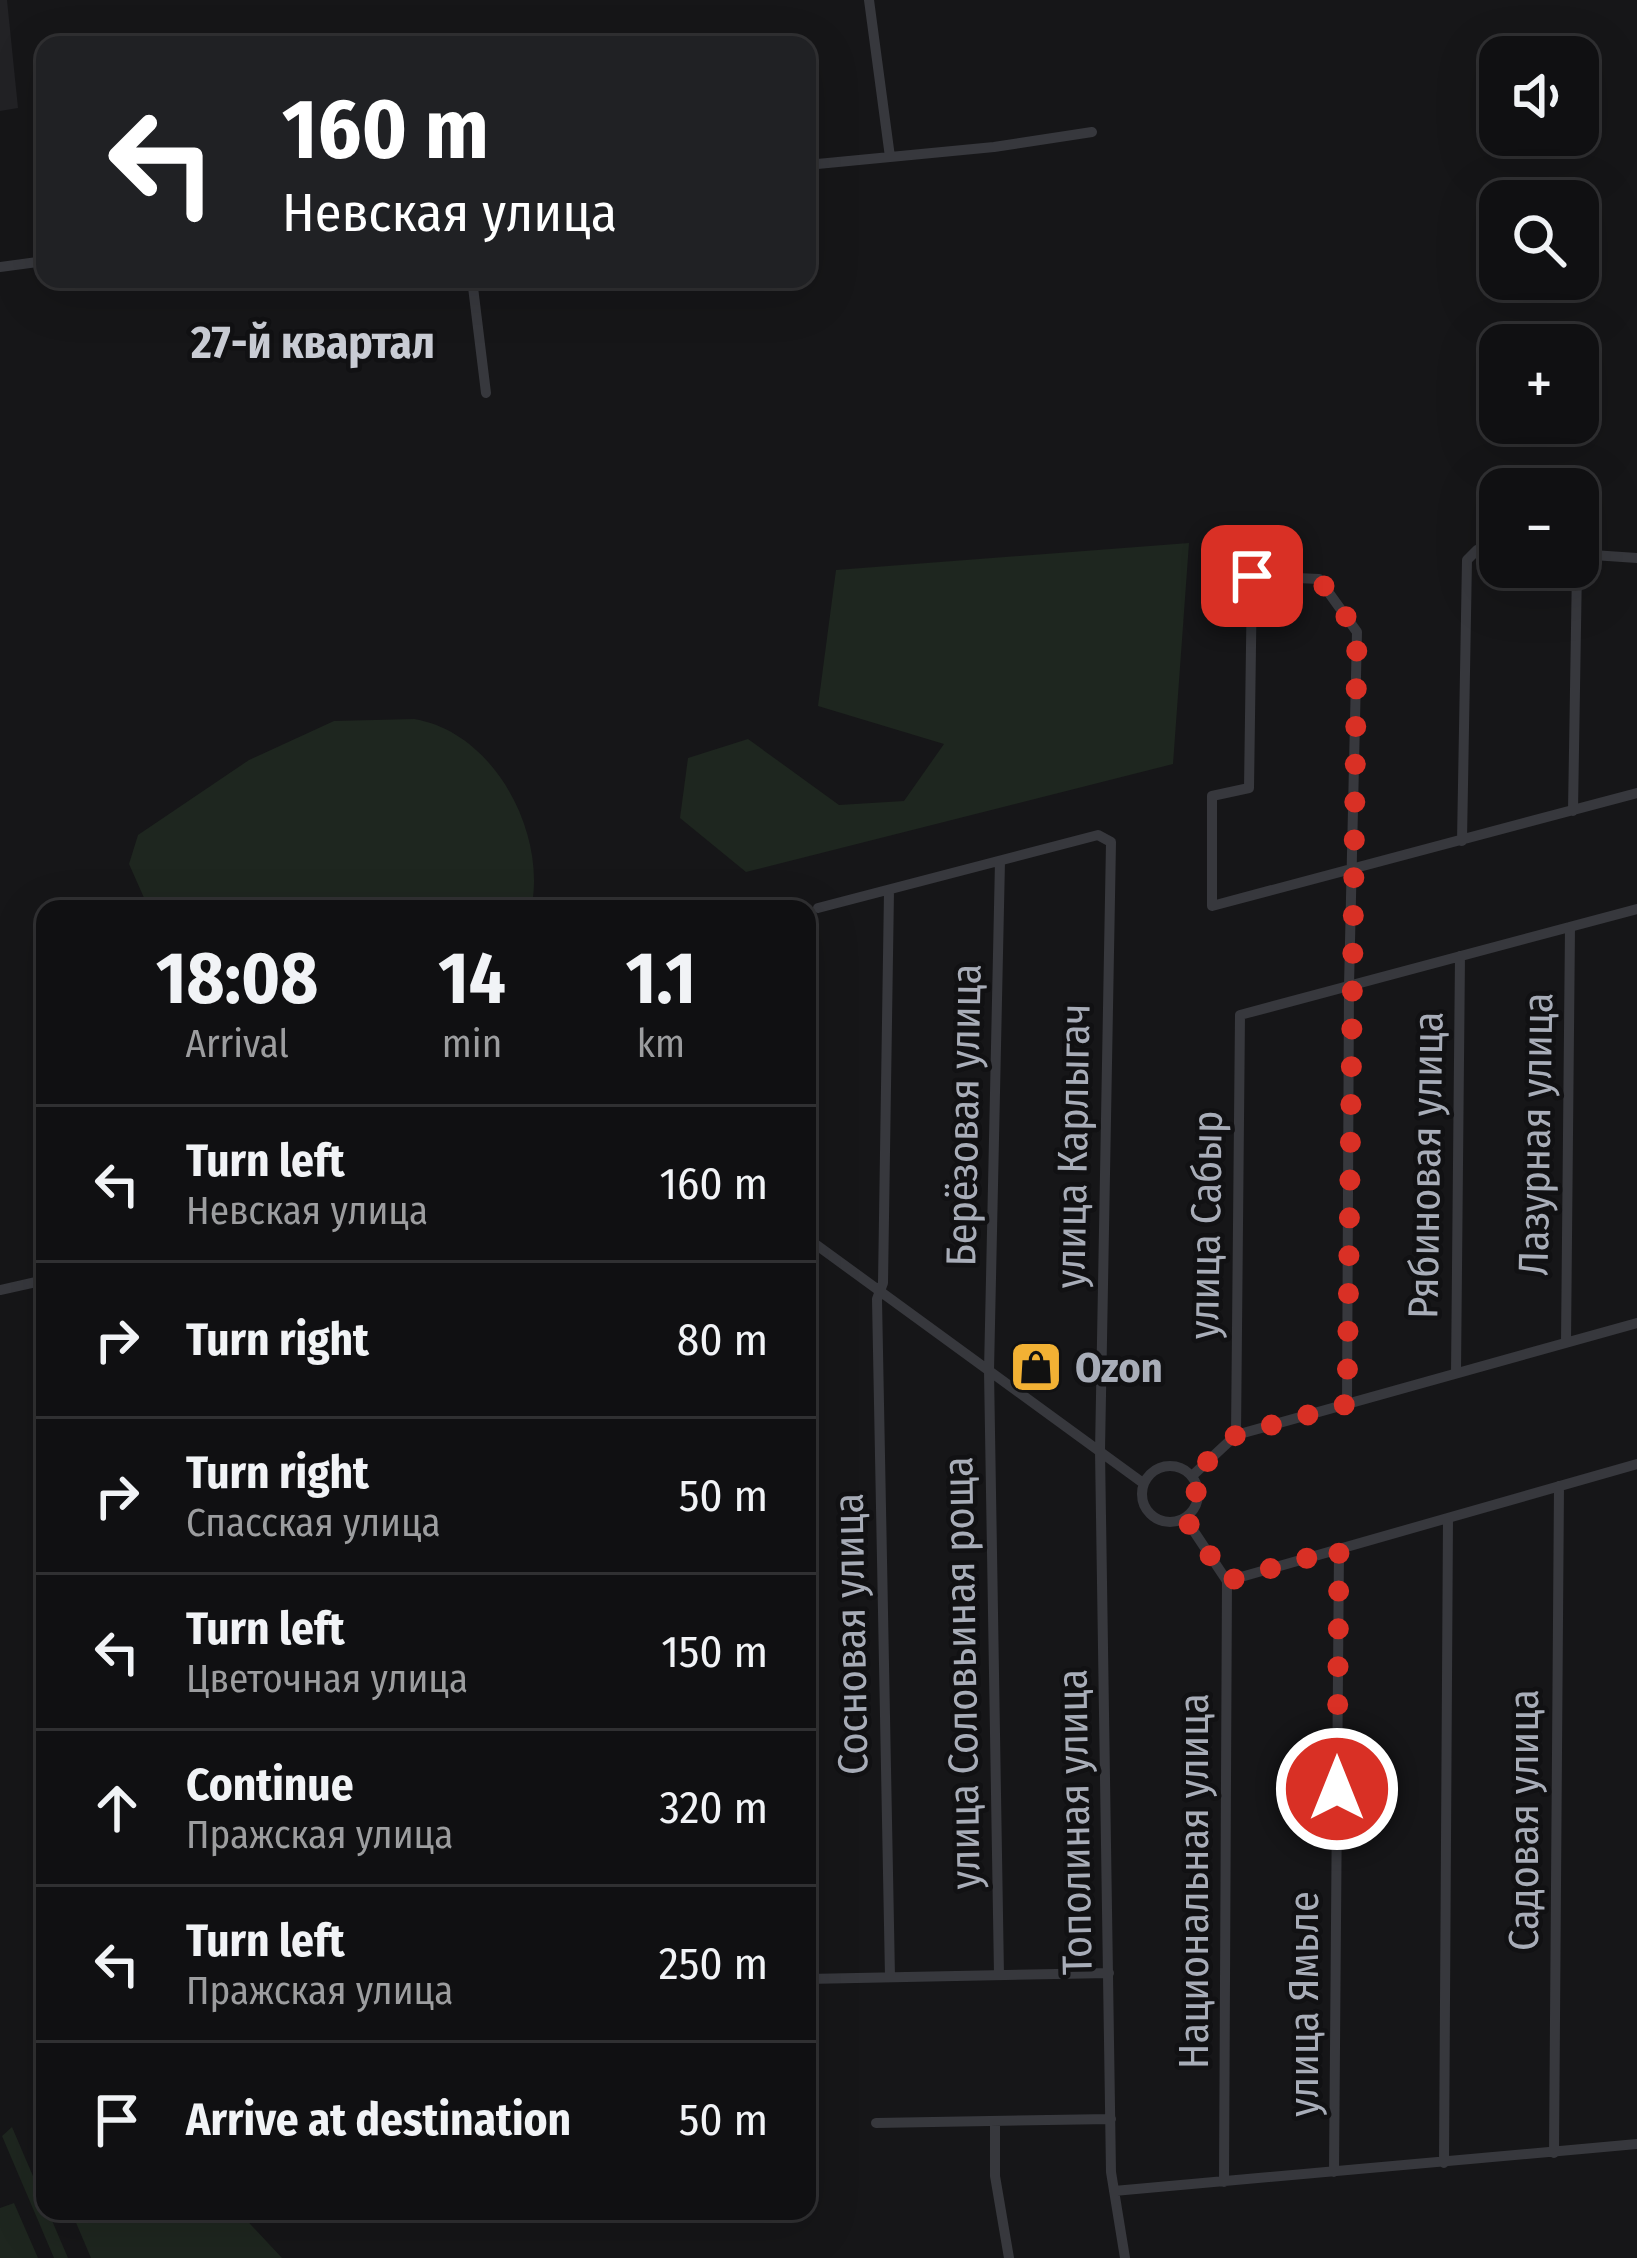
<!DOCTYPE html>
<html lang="en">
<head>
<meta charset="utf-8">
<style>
	body { margin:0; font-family:"Fira Sans Condensed",sans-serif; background:#19191b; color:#f1f3f6; height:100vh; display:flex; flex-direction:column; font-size:45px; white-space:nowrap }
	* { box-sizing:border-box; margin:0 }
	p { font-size:39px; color:#9c9d9f }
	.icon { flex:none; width:66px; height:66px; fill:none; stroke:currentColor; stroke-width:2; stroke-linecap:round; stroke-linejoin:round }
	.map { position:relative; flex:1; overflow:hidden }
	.panel { position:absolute; left:36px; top:900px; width:780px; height:1320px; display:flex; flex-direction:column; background:#101012; border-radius:24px; box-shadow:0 12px 48px #0002,0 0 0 3px #303032 }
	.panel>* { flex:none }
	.guide { position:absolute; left:36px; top:36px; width:780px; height:252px; border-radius:24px; box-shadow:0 12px 48px #0002,0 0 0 3px #303032; background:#202124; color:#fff; overflow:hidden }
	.buttons { position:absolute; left:1479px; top:36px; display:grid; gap:24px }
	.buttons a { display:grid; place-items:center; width:120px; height:120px; border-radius:24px; background:#101012; box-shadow:0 12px 48px #0002,0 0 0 3px #303032; font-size:60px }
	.pin { position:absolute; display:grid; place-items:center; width:102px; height:102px; color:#fff; margin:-51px; border-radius:24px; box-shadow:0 6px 18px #0006 }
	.me { position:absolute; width:132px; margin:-66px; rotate:0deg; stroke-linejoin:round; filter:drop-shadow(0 0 9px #0008) }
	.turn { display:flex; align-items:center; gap:42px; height:252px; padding:0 48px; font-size:54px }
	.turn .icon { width:156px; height:156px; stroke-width:2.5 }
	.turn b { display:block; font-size:84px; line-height:102px }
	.eta { display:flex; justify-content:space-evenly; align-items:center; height:204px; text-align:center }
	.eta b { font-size:72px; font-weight:700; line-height:84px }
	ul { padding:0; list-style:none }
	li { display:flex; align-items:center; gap:36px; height:156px; padding:0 48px; border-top:3px solid #303032 }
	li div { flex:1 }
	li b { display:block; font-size:45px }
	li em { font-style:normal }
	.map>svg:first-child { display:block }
	.built { fill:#222225 }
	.green { fill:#1e261f }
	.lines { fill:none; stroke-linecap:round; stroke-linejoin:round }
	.minor { stroke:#37383d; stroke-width:10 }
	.route { stroke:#d93025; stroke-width:21; stroke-dasharray:0 37.8 }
	.labels { text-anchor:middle; stroke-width:9; stroke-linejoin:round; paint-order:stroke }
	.street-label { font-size:42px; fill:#a8adb8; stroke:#111113 }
	.poi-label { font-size:42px; font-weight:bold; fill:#a8adb8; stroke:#111113; text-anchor:start }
	.neighbourhood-label { font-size:45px; font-weight:bold; fill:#c9ccd4; stroke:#111113 }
</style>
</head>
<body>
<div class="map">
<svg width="1637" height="2258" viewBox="0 0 1637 2258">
	<rect width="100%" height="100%" fill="#161618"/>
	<path class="built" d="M0 0H7L18 108 0 111Z"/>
	<path class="green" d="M1189 543 1173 764 746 872 680 818 688 758 748 739 839 805 904 801 944 744 818 706 836 570Z
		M414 719C494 732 545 831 532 904L506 909H149L129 864 138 835 249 760 334 721Z
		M12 2127 68 2258H54L2 2136Z
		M14 2203 38 2258H0V2208Z
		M71 2211H238L282 2258H91Z"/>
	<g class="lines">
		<path class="minor" d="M869 0 890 157
			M807 165 994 147 1092 132
			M0 267 45 261
			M472 279 486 393
			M1578 554 1637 558
			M1573 811 1577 567
			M1462 841 1467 560 1477 550H1500
			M889 891 883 1283 877 1299 890 1977
			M818 908 1098 835 1111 842 1100 1451 1111 2172 1125 2258
			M807 1238 1143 1483
			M0 1290 45 1280
			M1566 1343 1570 927
			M1456 1373 1460 956
			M1347 1404 1349 986 1357 632 1319 579 1252 576 1249 788 1212 796V906L1637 793
			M1236 1435 1240 1015 1637 909
			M1142 1494a28 28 0 1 1 56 0a28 28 0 1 1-56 0Z
			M1192 1476 1236 1435 1637 1323
			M1185 1518 1227 1581
			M1227 1581 1637 1464
			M999 1975 989 1371 1000 861
			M807 1979 1109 1973
			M995 2121V2176L1009 2258
			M876 2123 1111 2119
			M1554 2153 1559 1486
			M1444 2163 1448 1518
			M1334 2172 1339 1549
			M1224 2182 1227 1581
			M1114 2191 1637 2144"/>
	</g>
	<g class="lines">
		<path class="route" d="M1252 576 1319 579 1357 632 1347 1404 1236 1435 1192 1476 1198 1499 1185 1518 1227 1581 1339 1549 1337 1789"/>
	</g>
	<defs>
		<g id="shop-square" transform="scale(2.7)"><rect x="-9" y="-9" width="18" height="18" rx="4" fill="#f2b134" stroke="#111113"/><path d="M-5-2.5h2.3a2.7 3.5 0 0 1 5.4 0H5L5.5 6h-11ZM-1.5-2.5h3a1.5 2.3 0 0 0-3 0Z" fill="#111"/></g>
	</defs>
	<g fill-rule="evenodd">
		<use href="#shop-square" x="1036" y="1367"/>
	</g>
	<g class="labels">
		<g class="street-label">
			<text transform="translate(963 1115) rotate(-89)" y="15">Берёзовая улица</text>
			<text transform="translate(1535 1134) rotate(-89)" y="15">Лазурная улица</text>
			<text transform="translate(1072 1146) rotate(-89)" y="15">улица Карлыгач</text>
			<text transform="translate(1425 1165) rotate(-89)" y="15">Рябиновая улица</text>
			<text transform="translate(1205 1225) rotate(-89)" y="15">улица Сабыр</text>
			<text transform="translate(850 1634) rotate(-91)" y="15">Сосновая улица</text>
			<text transform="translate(961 1673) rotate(-91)" y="15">улица Соловьиная роща</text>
			<text transform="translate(1523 1820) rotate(-90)" y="15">Садовая улица</text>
			<text transform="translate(1074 1822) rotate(-91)" y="15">Тополиная улица</text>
			<text transform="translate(1193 1881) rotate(-90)" y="15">Национальная улица</text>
			<text transform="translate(1303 2004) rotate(-90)" y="15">улица Ямьле</text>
		</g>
		<g class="poi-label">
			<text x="1075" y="1382">Ozon</text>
		</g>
		<g class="neighbourhood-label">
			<text x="313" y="358">27-й квартал</text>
		</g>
	</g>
</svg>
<div class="buttons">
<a><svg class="icon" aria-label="sound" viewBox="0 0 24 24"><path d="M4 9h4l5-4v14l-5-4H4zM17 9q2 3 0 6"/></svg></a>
<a><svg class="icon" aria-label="search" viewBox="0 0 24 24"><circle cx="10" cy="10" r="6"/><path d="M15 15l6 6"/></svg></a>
<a>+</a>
<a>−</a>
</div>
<div class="pin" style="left:1252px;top:576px;background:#d93025"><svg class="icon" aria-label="arrive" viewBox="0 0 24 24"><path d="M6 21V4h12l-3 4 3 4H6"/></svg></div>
<svg class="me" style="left:1337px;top:1789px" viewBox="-20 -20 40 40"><circle r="17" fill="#d93025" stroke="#fff" stroke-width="3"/><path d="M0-11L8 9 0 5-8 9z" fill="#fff"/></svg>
<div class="guide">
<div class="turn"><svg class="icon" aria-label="left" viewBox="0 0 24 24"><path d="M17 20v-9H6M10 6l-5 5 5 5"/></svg><div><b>160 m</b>Невская улица</div></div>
</div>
<section class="panel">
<div class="eta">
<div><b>18:08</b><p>Arrival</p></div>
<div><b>14</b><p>min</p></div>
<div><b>1.1</b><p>km</p></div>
</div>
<ul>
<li><svg class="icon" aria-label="left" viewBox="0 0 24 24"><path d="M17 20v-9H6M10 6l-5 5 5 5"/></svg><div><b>Turn left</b><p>Невская улица</p></div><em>160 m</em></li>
<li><svg class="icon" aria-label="right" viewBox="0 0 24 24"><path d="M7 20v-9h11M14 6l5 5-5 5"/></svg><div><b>Turn right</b></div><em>80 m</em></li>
<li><svg class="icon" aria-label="right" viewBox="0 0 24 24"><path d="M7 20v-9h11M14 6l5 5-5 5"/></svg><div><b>Turn right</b><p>Спасская улица</p></div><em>50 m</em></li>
<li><svg class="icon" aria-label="left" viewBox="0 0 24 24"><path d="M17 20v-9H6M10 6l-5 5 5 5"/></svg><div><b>Turn left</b><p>Цветочная улица</p></div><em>150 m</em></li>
<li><svg class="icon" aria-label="ahead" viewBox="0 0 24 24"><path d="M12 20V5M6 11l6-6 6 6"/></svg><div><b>Continue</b><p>Пражская улица</p></div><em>320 m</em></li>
<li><svg class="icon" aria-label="left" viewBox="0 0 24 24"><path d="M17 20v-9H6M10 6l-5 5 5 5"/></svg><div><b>Turn left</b><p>Пражская улица</p></div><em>250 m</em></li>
<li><svg class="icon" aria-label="arrive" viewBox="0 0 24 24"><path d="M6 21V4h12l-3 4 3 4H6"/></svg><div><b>Arrive at destination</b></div><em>50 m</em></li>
</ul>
</section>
</div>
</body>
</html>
